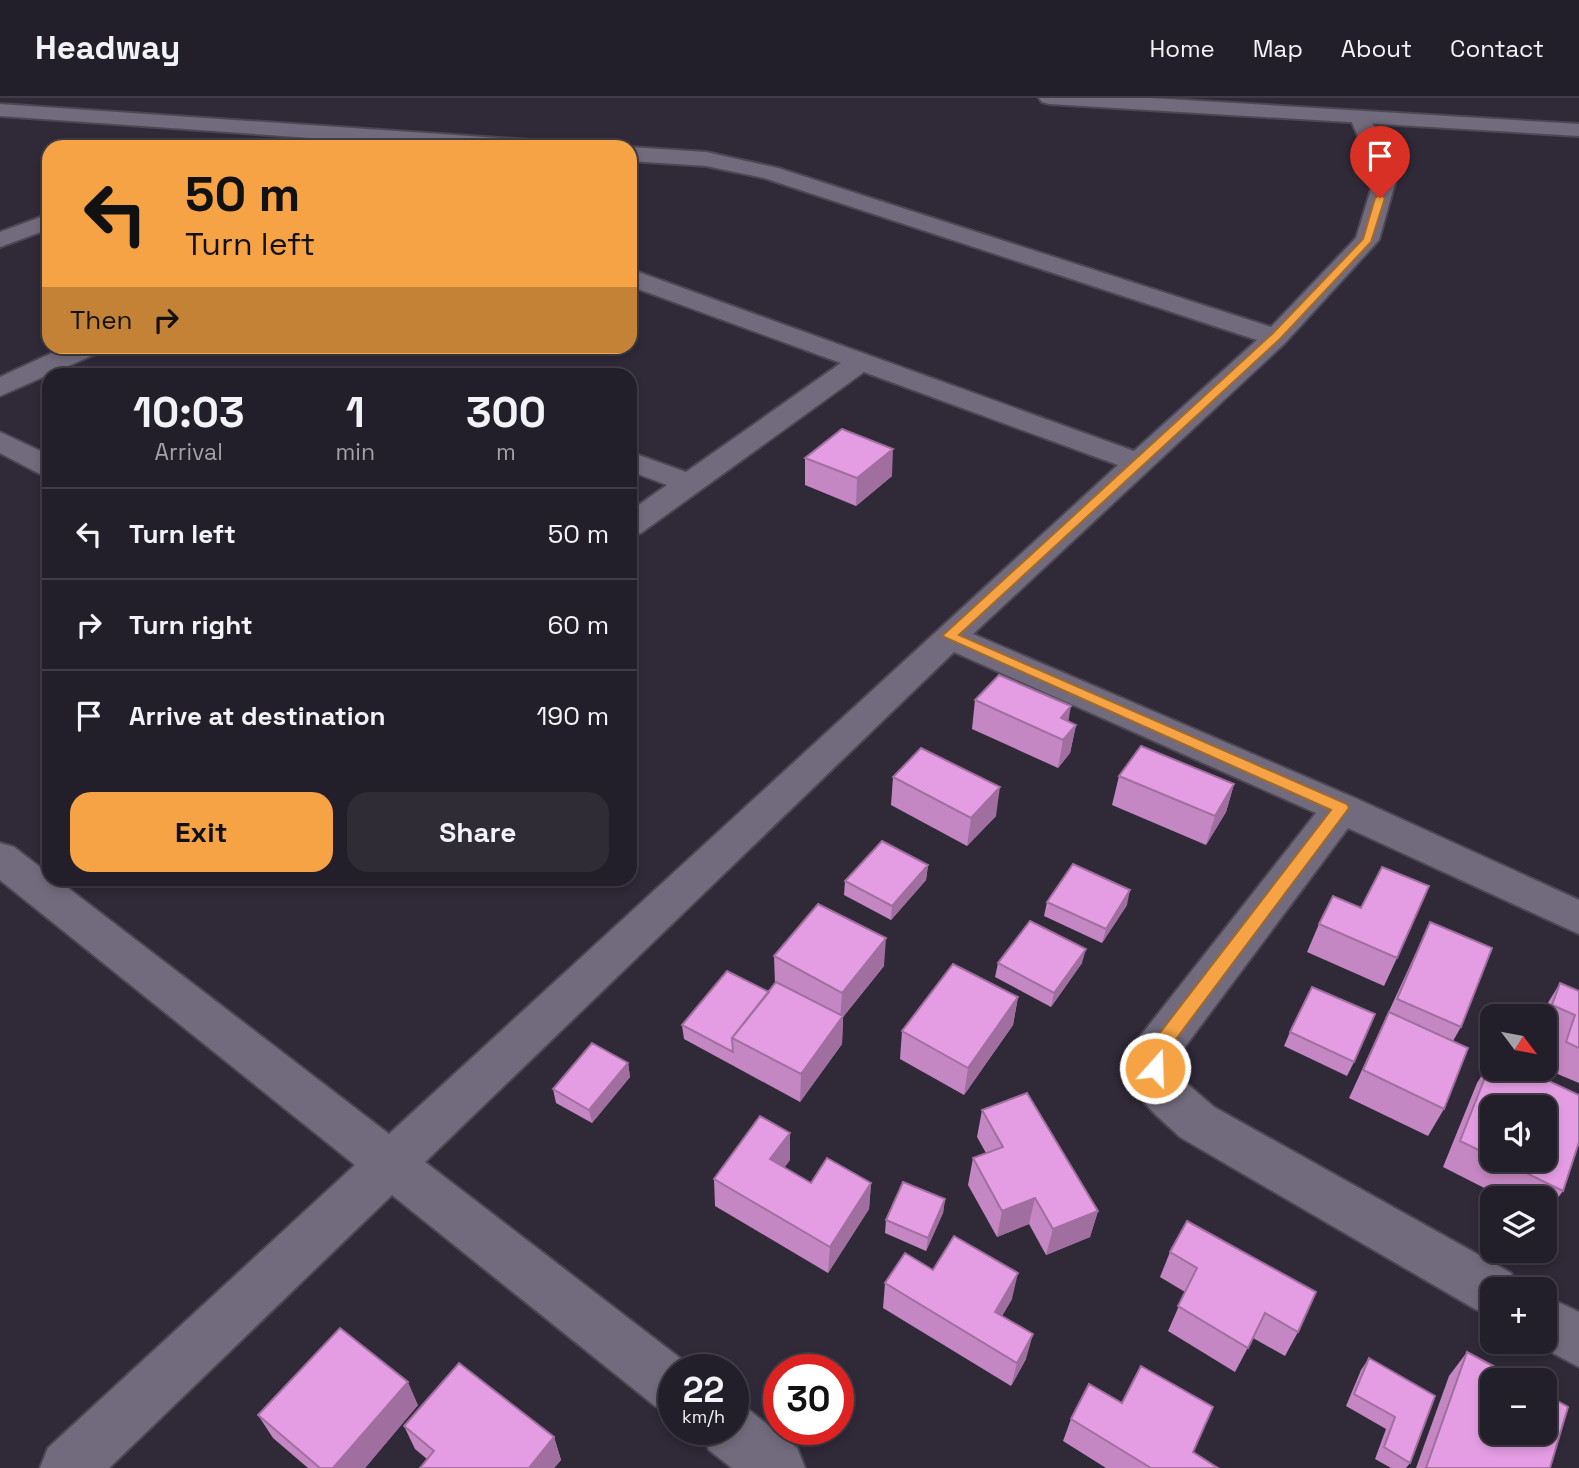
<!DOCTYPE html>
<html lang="en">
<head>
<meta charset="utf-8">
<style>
	body { margin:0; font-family:"Space Grotesk",sans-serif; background:#2f2c36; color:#f1f3f6; height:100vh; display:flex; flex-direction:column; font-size:26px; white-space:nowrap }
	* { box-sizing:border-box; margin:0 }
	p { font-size:23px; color:#a3a2a8 }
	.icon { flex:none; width:38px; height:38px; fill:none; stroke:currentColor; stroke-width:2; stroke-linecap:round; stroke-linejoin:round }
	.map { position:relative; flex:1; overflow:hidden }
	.details { position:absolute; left:42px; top:270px; width:595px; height:518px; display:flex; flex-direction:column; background:#231f2a; border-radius:21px; box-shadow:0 4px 10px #0003,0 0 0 2px #403d47 }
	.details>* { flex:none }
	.top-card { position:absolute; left:42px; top:42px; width:595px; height:214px; border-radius:21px; box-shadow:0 4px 10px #0003,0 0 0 2px #403d47; background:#f5a345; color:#111; overflow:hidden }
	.needle { width:46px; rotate:122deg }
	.buttons { position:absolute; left:1480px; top:906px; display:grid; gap:14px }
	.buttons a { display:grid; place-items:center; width:77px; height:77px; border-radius:14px; background:#231f2a; box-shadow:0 4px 10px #0003,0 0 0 2px #403d47; font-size:35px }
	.speed { position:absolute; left:658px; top:1256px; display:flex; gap:14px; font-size:35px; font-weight:700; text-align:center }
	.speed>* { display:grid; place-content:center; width:91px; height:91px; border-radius:50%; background:#231f2a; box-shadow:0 4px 10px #0003,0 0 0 2px #403d47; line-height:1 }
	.speed small { font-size:18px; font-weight:400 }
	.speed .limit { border:10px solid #d22; background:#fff; color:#111 }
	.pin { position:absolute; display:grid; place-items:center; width:60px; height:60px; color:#fff; margin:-72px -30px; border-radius:50% 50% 50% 0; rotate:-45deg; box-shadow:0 0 7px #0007 }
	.pin .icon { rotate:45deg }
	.me { position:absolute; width:77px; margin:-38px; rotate:20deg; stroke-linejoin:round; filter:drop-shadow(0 0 5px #0008) }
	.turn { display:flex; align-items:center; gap:24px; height:147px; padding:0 28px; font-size:32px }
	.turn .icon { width:91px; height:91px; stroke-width:2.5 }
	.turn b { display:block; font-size:49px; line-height:60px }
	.then { display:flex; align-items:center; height:66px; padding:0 28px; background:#0003; gap:14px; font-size:26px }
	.eta { display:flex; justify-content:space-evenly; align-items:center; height:119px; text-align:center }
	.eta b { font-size:42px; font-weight:800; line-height:49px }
	.button { display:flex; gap:14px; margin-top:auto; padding:14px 28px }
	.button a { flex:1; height:80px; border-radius:21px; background:#f5a345; color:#111; font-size:28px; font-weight:800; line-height:80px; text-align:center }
	.button a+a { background:#2f2c36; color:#f1f3f6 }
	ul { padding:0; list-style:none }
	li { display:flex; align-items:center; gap:21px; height:91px; padding:0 28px; border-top:2px solid #403d47 }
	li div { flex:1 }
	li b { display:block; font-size:26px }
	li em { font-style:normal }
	header { display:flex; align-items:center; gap:42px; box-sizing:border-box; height:98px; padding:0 35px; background:#231f2a; border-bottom:2px solid #403d47 }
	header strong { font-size:33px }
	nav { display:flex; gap:38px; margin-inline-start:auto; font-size:24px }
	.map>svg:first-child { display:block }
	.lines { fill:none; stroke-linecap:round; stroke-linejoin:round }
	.minor-casing { stroke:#4d4754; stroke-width:4 }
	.tertiary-casing { stroke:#4d4754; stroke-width:4 }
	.minor { fill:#726b7d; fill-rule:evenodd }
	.tertiary { fill:#726b7d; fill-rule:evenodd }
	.wall { fill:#c487c3; fill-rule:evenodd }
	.shaded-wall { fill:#a06e9f }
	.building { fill:#e49de3; stroke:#a06e9f; stroke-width:2 }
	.route { fill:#f5a345; stroke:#9f6a2d; stroke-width:2 }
</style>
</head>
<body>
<header>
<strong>Headway</strong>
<nav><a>Home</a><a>Map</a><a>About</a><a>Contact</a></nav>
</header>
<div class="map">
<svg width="1579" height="1370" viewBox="0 0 1579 1370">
	<rect width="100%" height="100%" fill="#2f2938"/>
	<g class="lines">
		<g class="minor-casing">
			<path id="minor" d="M0 6 530 42 538 44 541 49H438L0 18Z
				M1360 14 1367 16 1370 20 1397 78 1379 142 1285 245 973 536 1355 700 1579 802V836L1348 730 1178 958V978L1214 1009 1511 1175 1518 1192H1493V1218L1475 1211 1180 1039C1148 1009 1115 988 1139 940L1316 715 954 554 425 1064 693 1270 694 1272H674V1316L655 1308 392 1097 109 1370H40L48 1350 355 1067 0 782V745L14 749 49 776V780H55L389 1036 1118 367 864 274 641 435 630 438V413L667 387 630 373V354L686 374 841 265 630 188V171L1134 353 1257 242 764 80 706 68 630 63V49L706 54 778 70 1271 229 1356 140 1375 78 1350 20 1353 16Z
				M49 116V131L0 149V134Z
				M67 248H103L100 254 0 298V279Z
				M0 334 49 357V378L38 375 0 355Z
				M1545 1198 1579 1214V1269L1532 1244H1545Z
				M733 1306 749 1312 797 1350 805 1370H732L709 1352 701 1332H733Z"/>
		</g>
		<g class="tertiary-casing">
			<path id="tertiary" d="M1039 0H1151L1579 26V38L1049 6 1042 4Z"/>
		</g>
		<use href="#minor" class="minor"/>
		<use href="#tertiary" class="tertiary"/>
	</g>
	<path class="wall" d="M805 360 892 378 856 408 805 387Z
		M975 602 1068 623 1076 627 1070 655 1058 670 972 631Z
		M1119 678 1234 686 1226 714 1206 747 1112 707Z
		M893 679 996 718 967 748 891 707Z
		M928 767 926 782 891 822 844 797 845 783Z
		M1047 804 1127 807 1102 845 1044 818Z
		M1430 824 1461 929 1453 943 1444 1011 1428 1038 1349 1000Z
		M1319 826 1397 860 1384 888 1307 854Z
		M774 858 884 868 843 919 842 946 800 1004 684 941 682 927 769 894 775 887Z
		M998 865H1082L1051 909 995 879Z
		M1560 885 1579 893V985L1548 972 1557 945 1545 939V919H1541L1543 913Z
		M1018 899 1013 927 964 997 900 961 902 933Z
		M1290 934 1354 964 1347 978 1284 948Z
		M1493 959 1563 1093 1545 1117V1101H1506L1443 1069 1477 985ZM1493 1010 1545 1062H1493Z
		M628 965 630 979 592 1025 556 1005 553 991Z
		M982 1012 1098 1113 1090 1139 1046 1157 1029 1126 997 1139 968 1087 973 1060 986 1055 977 1039Z
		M790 1062 784 1070 811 1085H871L869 1111 828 1175 715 1108 714 1081Z
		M945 1101 943 1115 926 1153 885 1135 886 1122Z
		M1170 1154 1298 1234 1285 1258 1253 1240 1235 1274 1168 1233 1185 1194 1160 1179Z
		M933 1172 1012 1201 1002 1218 1026 1261 1011 1288 883 1210 885 1185Z
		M1467 1254 1550 1370H1416L1449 1278Z
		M1369 1260 1435 1298 1410 1365 1406 1370H1391L1375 1361 1386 1331 1346 1308 1361 1272Z
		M418 1307 365 1370H308L273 1340 258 1317Z
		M1071 1321 1193 1354 1218 1370H1106L1063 1343Z
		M404 1328 554 1339 561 1362 554 1370H420L427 1361 415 1351Z"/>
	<path class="shaded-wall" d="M893 351 892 378 856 408 857 380Z
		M1071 608 1066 637 1061 620Z
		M1076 627 1070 655 1058 670 1063 642Z
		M1234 686 1226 714 1206 747 1215 718Z
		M1000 689 996 718 967 748 971 720Z
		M928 767 926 782 891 822 892 808Z
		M1130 792 1127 807 1102 845 1106 831Z
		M886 840 884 868 843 919 842 946 800 1004 801 976 840 922 842 895Z
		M1086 851 1082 865 1051 909 1054 895Z
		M1018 899 1013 927 964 997 968 970Z
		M628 965 630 979 592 1025 589 1012Z
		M790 1035V1062L770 1088V1061Z
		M871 1085 869 1111 828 1175 830 1149Z
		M1035 1100 1029 1126 997 1139 1002 1113Z
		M945 1101 943 1115 926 1153 928 1140Z
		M1098 1113 1090 1139 1046 1157 1053 1131Z
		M1018 1175 1012 1201 990 1238 995 1214Z
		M1033 1236 1026 1261 1011 1288 1017 1265Z
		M408 1284 418 1307 365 1370H333Z
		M554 1339 561 1362 554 1370H529Z"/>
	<path class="building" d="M842 331 893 351 857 380 805 360Z
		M999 577 1071 608 1061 620 1076 627 1063 642 975 602Z
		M1141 648 1234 686 1215 718 1119 678Z
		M921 650 1000 689 971 720 893 679Z
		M882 743 928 767 892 808 845 783Z
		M1073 766 1130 792 1106 831 1047 804Z
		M1382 769 1429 788 1397 860 1319 826 1333 798 1361 810Z
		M818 806 886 840 842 895 774 858Z
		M1030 823 1086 851 1054 895 998 865Z
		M1430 824 1492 850 1461 929 1397 901Z
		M953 866 1018 899 968 970 902 933Z
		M727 873 769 894 732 940 733 954 682 927Z
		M776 884 843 918 801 976 732 940Z
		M1560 885 1579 893V950L1566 944 1575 917 1552 907Z
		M1312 889 1375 916 1354 964 1290 934Z
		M1389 914 1468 950 1444 1011 1363 972Z
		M592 945 628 965 589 1012 553 991Z
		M1493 959V971H1523L1579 997V1044L1563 1093 1500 1062H1545V1010H1493V1059L1460 1043Z
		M1027 995 1098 1113 1053 1131 1035 1100 1002 1113 973 1060 1003 1049 982 1012Z
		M760 1018 790 1035 770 1061 811 1085 827 1060 871 1085 830 1149 714 1081Z
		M903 1084 945 1101 928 1140 886 1122Z
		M1187 1123 1316 1194 1298 1234 1265 1215 1248 1250 1178 1208 1197 1170 1170 1154Z
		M954 1138 1018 1175 995 1214 1033 1236 1017 1265 885 1185 905 1155 933 1172Z
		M340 1230 408 1284 333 1370H320L258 1317Z
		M1467 1254 1521 1283H1493V1335H1545V1296L1568 1309 1550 1370H1426Z
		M1369 1260 1435 1298 1410 1365 1384 1349 1395 1319 1354 1296Z
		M459 1265 554 1339 529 1370H420L434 1353 404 1328Z
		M1141 1268 1213 1309 1193 1354 1218 1370H1151L1071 1321 1089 1286 1122 1305Z"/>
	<path class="route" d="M1380 97 1385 100 1371 144 1280 241 959 537 1347 706 1349 710 1165 956 1162 976 1155 978 1149 976 1146 970 1149 949 1331 712 942 538 1272 236 1363 141 1375 100Z"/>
</svg>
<div class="buttons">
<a><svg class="needle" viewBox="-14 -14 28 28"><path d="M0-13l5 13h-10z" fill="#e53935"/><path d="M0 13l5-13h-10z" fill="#a3a2a8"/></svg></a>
<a><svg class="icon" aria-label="sound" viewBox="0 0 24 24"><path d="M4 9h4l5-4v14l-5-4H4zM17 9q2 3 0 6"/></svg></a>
<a><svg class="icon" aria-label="layers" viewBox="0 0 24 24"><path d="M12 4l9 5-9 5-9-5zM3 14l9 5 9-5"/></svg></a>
<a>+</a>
<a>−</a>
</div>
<div class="speed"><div>22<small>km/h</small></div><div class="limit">30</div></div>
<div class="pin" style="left:1380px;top:100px;background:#d93025"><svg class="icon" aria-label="arrive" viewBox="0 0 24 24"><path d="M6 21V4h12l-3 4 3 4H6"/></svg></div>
<svg class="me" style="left:1155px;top:970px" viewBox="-20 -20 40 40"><circle r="17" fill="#f5a345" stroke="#fff" stroke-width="3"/><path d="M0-11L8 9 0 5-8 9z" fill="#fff"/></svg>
<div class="top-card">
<div class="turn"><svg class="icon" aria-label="left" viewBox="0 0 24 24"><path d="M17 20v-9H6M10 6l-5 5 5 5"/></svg><div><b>50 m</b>Turn left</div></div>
<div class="then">Then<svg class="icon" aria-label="right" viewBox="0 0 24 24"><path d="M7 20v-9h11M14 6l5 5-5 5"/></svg></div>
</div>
<section class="details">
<div class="eta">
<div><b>10:03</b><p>Arrival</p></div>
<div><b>1</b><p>min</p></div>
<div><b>300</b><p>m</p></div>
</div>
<ul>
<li><svg class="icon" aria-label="left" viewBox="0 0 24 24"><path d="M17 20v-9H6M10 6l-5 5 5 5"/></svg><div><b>Turn left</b></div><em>50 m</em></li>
<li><svg class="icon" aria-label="right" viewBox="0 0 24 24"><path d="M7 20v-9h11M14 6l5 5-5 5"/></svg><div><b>Turn right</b></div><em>60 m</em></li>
<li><svg class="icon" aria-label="arrive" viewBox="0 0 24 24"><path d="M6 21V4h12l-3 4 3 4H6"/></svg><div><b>Arrive at destination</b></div><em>190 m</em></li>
</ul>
<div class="button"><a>Exit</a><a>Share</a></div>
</section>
</div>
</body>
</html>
